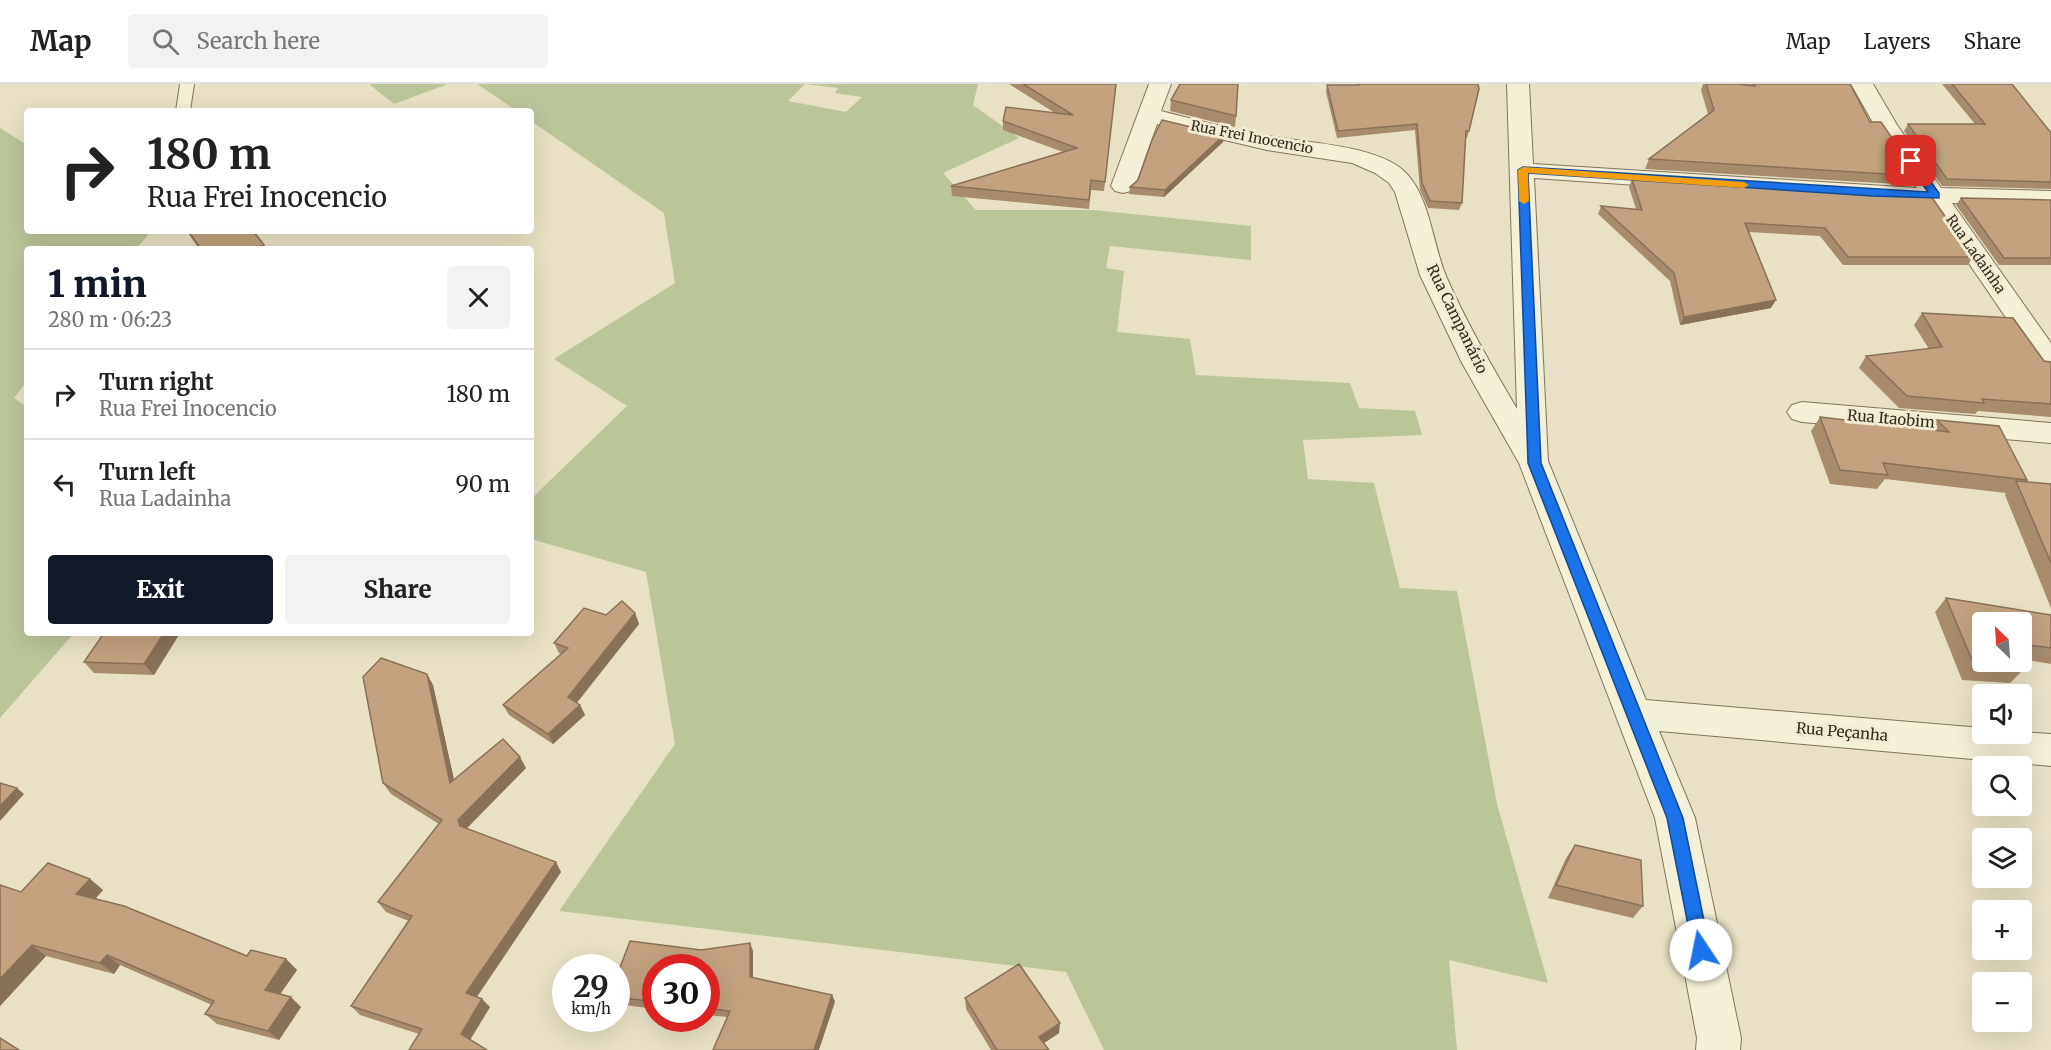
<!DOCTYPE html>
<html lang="en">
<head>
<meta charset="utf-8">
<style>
	body { margin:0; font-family:Merriweather,serif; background:#f2f2f2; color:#222; height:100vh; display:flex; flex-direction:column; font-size:22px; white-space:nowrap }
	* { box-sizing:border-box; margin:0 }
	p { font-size:20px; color:#767676 }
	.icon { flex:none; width:33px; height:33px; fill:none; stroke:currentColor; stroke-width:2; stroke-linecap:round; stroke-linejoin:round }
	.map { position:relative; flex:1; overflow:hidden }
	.drawer { position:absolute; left:24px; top:162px; width:510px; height:390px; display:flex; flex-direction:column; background:#fff; border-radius:6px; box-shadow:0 6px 24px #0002 }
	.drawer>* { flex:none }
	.top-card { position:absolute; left:24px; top:24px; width:510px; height:126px; border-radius:6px; box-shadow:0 6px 24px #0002; background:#fff; color:#222; overflow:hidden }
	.needle { width:39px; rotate:335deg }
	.fabs { position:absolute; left:1972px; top:528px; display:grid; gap:12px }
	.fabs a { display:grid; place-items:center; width:60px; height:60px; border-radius:6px; background:#fff; box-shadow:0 6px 24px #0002; font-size:30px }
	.speed { position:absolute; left:552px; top:870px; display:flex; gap:12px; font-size:30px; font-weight:700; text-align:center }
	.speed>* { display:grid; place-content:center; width:78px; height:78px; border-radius:50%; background:#fff; box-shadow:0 6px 24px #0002; line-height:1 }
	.speed small { font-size:15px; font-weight:400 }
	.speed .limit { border:9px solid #d22; background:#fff; color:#111 }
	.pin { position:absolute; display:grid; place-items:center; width:51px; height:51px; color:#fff; margin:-26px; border-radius:12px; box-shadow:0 3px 9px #0006 }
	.me { position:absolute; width:66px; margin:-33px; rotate:349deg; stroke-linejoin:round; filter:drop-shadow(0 0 4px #0008) }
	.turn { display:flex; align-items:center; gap:21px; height:126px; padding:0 24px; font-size:27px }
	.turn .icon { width:78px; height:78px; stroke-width:2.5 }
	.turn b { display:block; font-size:42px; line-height:51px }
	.round { display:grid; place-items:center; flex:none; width:63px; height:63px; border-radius:6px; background:#f2f2f2 }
	.overview { display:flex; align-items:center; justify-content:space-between; height:102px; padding:0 24px }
	h1 { font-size:36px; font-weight:800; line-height:45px; color:#111827 }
	.primary-button { display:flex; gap:12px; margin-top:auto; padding:12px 24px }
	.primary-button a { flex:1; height:69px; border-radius:6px; background:#111827; color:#fff; font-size:24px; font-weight:800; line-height:69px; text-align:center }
	.primary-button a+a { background:#f2f2f2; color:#222 }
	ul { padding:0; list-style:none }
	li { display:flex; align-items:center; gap:18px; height:90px; padding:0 24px; border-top:2px solid #e0e0e0 }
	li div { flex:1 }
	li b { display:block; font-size:22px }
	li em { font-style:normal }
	header { display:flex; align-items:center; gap:36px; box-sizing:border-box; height:84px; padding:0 30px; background:#fff; border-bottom:2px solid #e0e0e0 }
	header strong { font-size:28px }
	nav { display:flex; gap:33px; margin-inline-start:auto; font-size:21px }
	.search { width:420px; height:54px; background:#f2f2f2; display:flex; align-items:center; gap:15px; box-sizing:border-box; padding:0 21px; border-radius:6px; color:#767676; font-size:22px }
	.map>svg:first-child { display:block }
	.green { fill:#bbc59a; fill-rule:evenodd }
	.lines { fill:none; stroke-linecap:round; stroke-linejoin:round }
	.lane-casing { stroke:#81745d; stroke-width:2 }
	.street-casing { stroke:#81745d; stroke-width:2 }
	.lane { fill:#f4efd7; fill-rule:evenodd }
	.street { fill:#f4efd7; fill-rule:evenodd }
	.wall { fill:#a78b6d }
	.shaded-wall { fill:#887159 }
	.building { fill:#c2a27f; stroke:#887159; stroke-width:1.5 }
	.route { fill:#1a73e8; stroke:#114b97; stroke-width:1.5 }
	.slow { fill:#f59e0b }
	.labels { text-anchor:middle; stroke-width:6; stroke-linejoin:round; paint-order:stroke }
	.far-street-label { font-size:14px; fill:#332b1f; stroke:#f1ebd3 }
	.street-label { font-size:15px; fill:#332b1f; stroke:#f1ebd3 }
</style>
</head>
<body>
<header>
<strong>Map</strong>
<div class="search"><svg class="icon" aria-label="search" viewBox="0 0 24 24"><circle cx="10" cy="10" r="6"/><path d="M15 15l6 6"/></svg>Search here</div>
<nav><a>Map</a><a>Layers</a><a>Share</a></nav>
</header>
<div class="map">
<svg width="2051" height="966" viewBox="0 0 2051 966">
	<rect width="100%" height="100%" fill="#e8e1c5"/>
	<path class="green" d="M369 0H448L394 20Z
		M477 0H978L973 21 1019 54 943 89 976 126H1093L1251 142V176L1110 162 1106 184 1124 187 1117 248 1190 255 1196 291 1350 299 1359 324 1415 327 1422 351 1303 356 1308 395 1374 399 1400 504 1457 507 1497 720 1548 899 1449 876 1457 966H1104L1066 888 559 827 675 660 646 488 531 455V415L627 322 554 275 675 199 664 129 531 37V27H517ZM805 0 838 4 835 9 862 13 846 28 788 17Z
		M0 44 27 61V147H144L148 151 136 165H27V297L14 314 27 323V549H74L0 634Z"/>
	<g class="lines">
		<g class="lane-casing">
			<path id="lane" d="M180 0H194L190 27H176Z"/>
		</g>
		<g class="street-casing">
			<path id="street" d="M1149 0H1171L1161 27C1197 36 1232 46 1268 52 1305 59 1381 61 1407 90 1430 115 1433 161 1446 192 1466 238 1492 282 1517 325L1507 0H1529L1533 80 1917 104 1875 42 1851 0H1873L1897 41 1941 104 2051 107V121L1952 119 2051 259V288L2041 285 1927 118 1873 117 1534 94 1548 377 1646 616 1983 644V650L2022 648 2051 650V682L1659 647 1695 734 1741 954 1740 966H1696L1697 954 1655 734 1519 379 1462 279 1420 191 1395 108 1389 99 1375 89 1352 79 1267 66 1157 40 1135 102 1131 107 1123 109 1115 107 1111 102Z
				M1802 318 2051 339V359L1802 338 1792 335 1787 328 1792 321Z"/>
		</g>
		<use href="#lane" class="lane"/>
		<use href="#street" class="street"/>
	</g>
	<path class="wall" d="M1009 0H1116L1104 107 1091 106 1089 125 952 112 951 102 1063 68 1003 46V37L1055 29Z
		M1356 0H1478L1469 47 1467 54H1465L1462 119 1459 126 1428 124 1420 106 1415 46 1337 54 1326 8 1327 1H1356Z
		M1703 0H1850L1870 38 1918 92 1913 101 1645 85 1649 75 1708 30 1701 6Z
		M1942 0H2012L2051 49V105L1942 102 1904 47 1908 40H1975Z
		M1171 16 1236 32 1235 43 1170 27Z
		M1224 51 1223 58 1164 113 1129 110 1130 103Z
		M1632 95 1973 173 1968 181H1843L1820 152 1748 148 1771 224 1680 241 1670 197 1598 130 1601 122 1636 125 1629 103Z
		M1961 114 2051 116V181H1999L1956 121Z
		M187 147H253L266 165H199Z
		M1922 229 2044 277 2051 278V333L1978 327 1975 330 1899 324 1859 284 1866 272 1929 265 1914 241Z
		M1820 333 1930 346 1937 336 2027 396 2025 398 2051 400V524L2005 411 2006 409 1885 395 1877 405 1830 400 1811 347Z
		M1946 514 2051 531V580L2022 575V538H1983L2023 586 2010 599 1962 596 1935 528Z
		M635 529 639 540 577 619 580 621 585 631 553 660 509 631 503 621 561 570 559 569 554 559 606 531Z
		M104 549H180L154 591 94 589 84 578Z
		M427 590 433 601 454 696 526 684 466 745 561 788 477 913 490 923 470 956 419 950 360 931 351 922 409 837 386 828 378 818 439 740 391 710 383 699Z
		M1575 761 1643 822 1633 834 1548 814 1566 774Z
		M90 795 103 806 95 814 247 872 286 875 297 886 280 910 301 923 279 956 217 940 205 930 212 921 120 881 114 890 46 872 0 922V801L21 808Z
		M701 866 753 867V894L832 911 835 918 727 933 706 931V884H656V925L616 920V894Z
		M965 914 1059 949 1044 959 1049 966H991L966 925Z"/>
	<path class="shaded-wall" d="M1224 51 1223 58 1164 113 1165 106Z
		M264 161 266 165H253Z
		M1776 216 1771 224 1680 241 1684 233Z
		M635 529 639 540 573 623 568 613Z
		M164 549H180L154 591 144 580Z
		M427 590 433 601 457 709 450 699Z
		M580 621 585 631 553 660 548 650Z
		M520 673 526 684 465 746 460 742 458 736Z
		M17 704 24 710 0 737V722Z
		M556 778 561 788 473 918 466 909Z
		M90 795 103 806 90 821 76 810Z
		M750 859 753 867V901L750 893Z
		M32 861 46 872 0 922V895Z
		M107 871 120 881 114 890 100 879Z
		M286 875 297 886 276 916 265 906Z
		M832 911 835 918 819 966H814Z
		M291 913 301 923 279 956 268 947Z
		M482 915 490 923 468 959 461 950Z
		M1060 939 1059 949 1038 963 1039 953Z"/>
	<path class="building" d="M1023 0H1116L1105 98 1091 96 1089 116 951 102 1077 64 1003 37 1006 23 1073 31Z
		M1180 0H1238L1236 32 1171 16Z
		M1359 0H1478L1479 5 1469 47H1466L1462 119 1430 117 1422 99 1417 40 1338 47 1327 1H1359Z
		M1706 0H1737L1755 2 1753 0H1850L1870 38H1881L1918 92 1649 75 1714 26Z
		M1952 0H2012L2051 49V98L1947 95 1908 40H1985Z
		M1162 36 1224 51 1165 106 1130 103 1138 96 1152 56Z
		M1632 95 1877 111 1931 112 1973 173H1848L1825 144 1745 139 1776 216 1684 233 1674 189 1601 122 1642 126Z
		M1961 114 2051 116V174H2004Z
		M188 147H253L264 161 253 165H201Z
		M1922 229 2013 234 2044 277 2051 278V320L1982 315 1984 319 1907 312 1866 272 1942 263Z
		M1820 333 1949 348 1937 336 1999 342 2027 396 1883 379 1888 391 1840 386Z
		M2016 397 2051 400V479Z
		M1946 514 2051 531V564L2022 560V538H1983V578H2019L2023 586 1975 583Z
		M622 517 635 529 568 613 580 621 548 650 503 621 568 564 554 559 584 524 606 531Z
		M104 549H164L144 580 84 578Z
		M381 574 427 590 450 699 503 655 520 673 458 736 460 742 556 778 466 909 482 915 461 950 487 966H409L422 945 351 922 412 832 378 818 442 736 383 699 363 593Z
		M0 699 17 704 0 722Z
		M1575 761 1641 776 1643 822 1556 801Z
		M48 779 90 795 76 810 124 822 247 872 251 866 286 875 265 906 291 913 268 947 205 930 214 917 107 871 100 879 32 861 0 895V801L21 808Z
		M630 857 701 866 750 859V893L832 911 814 966H713L730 927 706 924V884H656V918L616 913V894Z
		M1019 880 1060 939 1039 953 1049 966H997L965 914Z
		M0 954 19 966H0Z"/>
	<path class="route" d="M1911 74 1914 75 1939 109V114L1873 112 1528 89 1541 379 1683 734 1710 866 1707 872 1701 874 1695 872 1693 866 1667 734 1528 379 1518 86 1523 83 1928 108 1906 77Z"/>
	<path class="slow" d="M1523 83 1744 98 1749 101 1744 104 1528 89 1529 117 1524 120 1519 117 1518 86Z"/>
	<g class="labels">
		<g class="far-street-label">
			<text transform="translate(1252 53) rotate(11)" y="5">Rua Frei Inocencio</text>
			<text transform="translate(1976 170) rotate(55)" y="5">Rua Ladainha</text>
		</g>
		<g class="street-label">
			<text transform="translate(1457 235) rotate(64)" y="5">Rua Campanário</text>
			<text transform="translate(1891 335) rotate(5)" y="5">Rua Itaobim</text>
			<text transform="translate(1842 648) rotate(5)" y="5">Rua Peçanha</text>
		</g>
	</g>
</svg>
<div class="fabs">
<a><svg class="needle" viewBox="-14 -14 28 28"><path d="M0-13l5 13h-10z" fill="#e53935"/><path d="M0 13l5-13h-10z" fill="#767676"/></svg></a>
<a><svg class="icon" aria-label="sound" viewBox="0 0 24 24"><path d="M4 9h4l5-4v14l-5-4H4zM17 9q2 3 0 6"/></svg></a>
<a><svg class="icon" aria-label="search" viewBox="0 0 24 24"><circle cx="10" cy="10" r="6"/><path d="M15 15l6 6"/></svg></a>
<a><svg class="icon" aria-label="layers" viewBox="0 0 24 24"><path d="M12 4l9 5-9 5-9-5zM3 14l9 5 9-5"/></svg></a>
<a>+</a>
<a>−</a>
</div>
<div class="speed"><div>29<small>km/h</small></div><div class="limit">30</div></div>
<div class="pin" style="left:1911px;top:77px;background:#d93025"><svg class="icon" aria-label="arrive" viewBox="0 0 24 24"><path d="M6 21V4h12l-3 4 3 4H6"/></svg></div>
<svg class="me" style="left:1701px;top:866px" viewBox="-20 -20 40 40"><circle r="19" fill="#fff"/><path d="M0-13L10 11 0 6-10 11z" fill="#1a73e8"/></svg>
<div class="top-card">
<div class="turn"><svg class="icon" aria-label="right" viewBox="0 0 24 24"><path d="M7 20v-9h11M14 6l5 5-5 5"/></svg><div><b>180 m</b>Rua Frei Inocencio</div></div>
</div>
<section class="drawer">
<div class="overview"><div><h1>1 min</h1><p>280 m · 06:23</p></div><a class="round"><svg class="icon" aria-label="close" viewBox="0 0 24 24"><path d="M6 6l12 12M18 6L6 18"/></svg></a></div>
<ul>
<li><svg class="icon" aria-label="right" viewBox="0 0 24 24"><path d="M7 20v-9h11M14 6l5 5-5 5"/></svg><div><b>Turn right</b><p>Rua Frei Inocencio</p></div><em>180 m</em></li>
<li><svg class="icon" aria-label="left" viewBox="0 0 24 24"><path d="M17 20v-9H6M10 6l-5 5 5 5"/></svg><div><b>Turn left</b><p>Rua Ladainha</p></div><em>90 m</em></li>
</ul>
<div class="primary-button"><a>Exit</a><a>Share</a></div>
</section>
</div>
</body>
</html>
